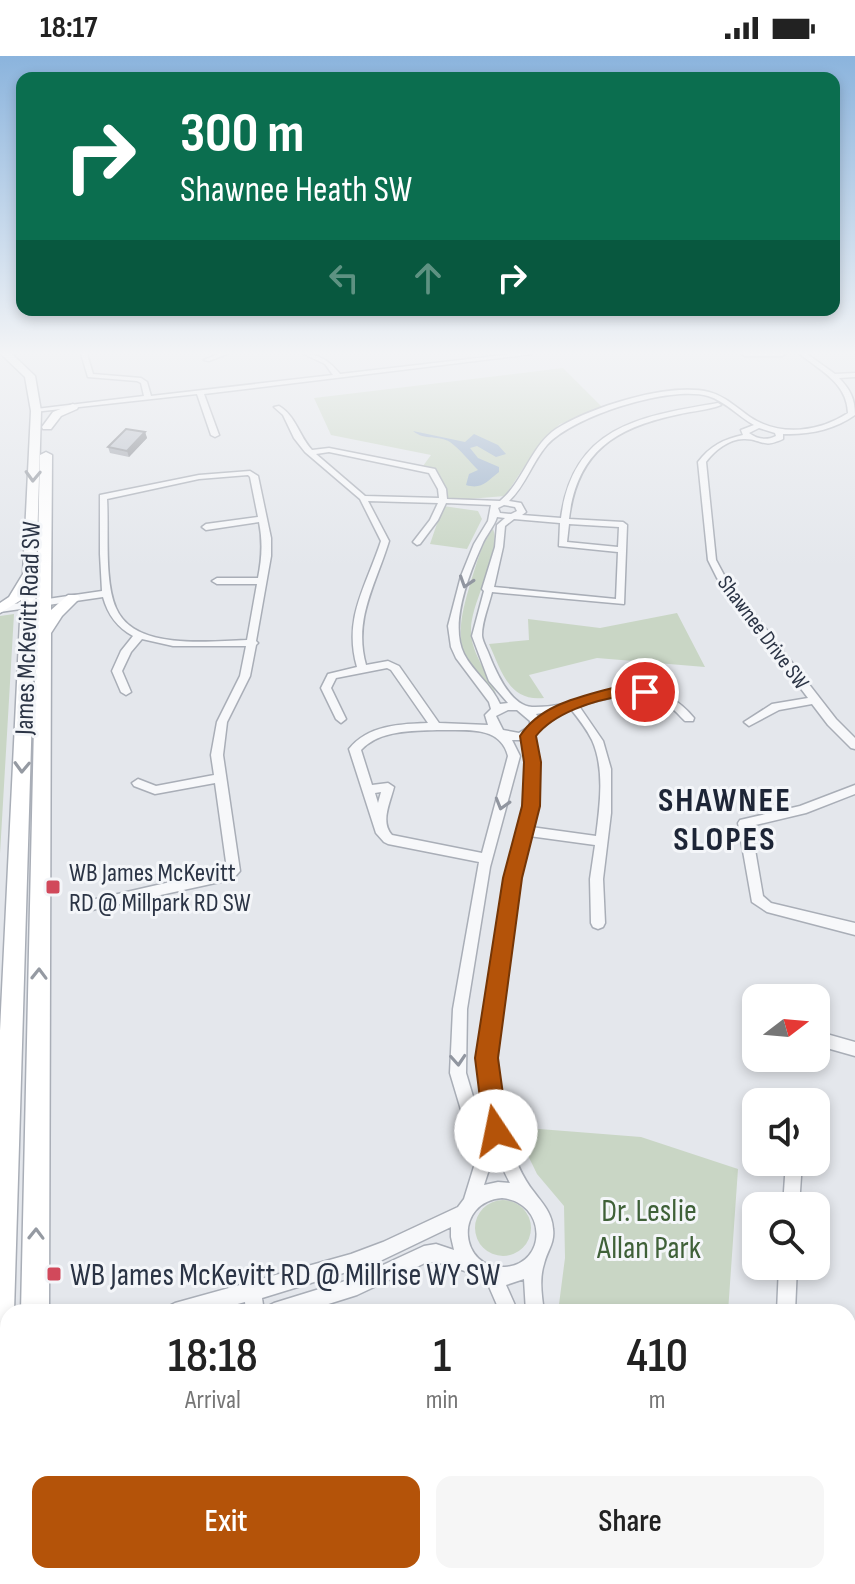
<!DOCTYPE html>
<html lang="en">
<head>
<meta charset="utf-8">
<style>
	body { margin:0; font-family:"Sofia Sans Condensed",sans-serif; background:#f6f6f6; color:#222; height:100vh; display:flex; flex-direction:column; font-size:30px; white-space:nowrap }
	* { box-sizing:border-box; margin:0 }
	p { font-size:26px; color:#767676 }
	.icon { flex:none; width:44px; height:44px; fill:none; stroke:currentColor; stroke-width:2; stroke-linecap:round; stroke-linejoin:round }
	.map { position:relative; flex:1; overflow:hidden }
	.sheet { position:absolute; left:0px; top:1248px; width:856px; height:280px; display:flex; flex-direction:column; background:#fff; border-radius:24px 24px 0 0; box-shadow:0 4px 12px #0003 }
	.sheet>* { flex:none }
	.hud { position:absolute; left:16px; top:16px; width:824px; height:244px; border-radius:16px; box-shadow:0 4px 12px #0003; background:#0b6e4f; color:#fff; overflow:hidden }
	.needle { width:52px; rotate:74deg }
	.buttons { position:absolute; left:742px; top:928px; display:grid; gap:16px }
	.buttons a { display:grid; place-items:center; width:88px; height:88px; border-radius:16px; background:#fff; box-shadow:0 4px 12px #0003; font-size:40px }
	.pin { position:absolute; display:grid; place-items:center; width:68px; height:68px; color:#fff; margin:-34px; border:4px solid #fff; border-radius:50%; box-shadow:0 2px 8px #0007 }
	.me { position:absolute; width:88px; margin:-44px; rotate:349deg; stroke-linejoin:round; filter:drop-shadow(0 0 6px #0008) }
	.turn { display:flex; align-items:center; gap:28px; height:168px; padding:0 32px; font-size:36px }
	.turn .icon { width:104px; height:104px; stroke-width:2.5 }
	.turn b { display:block; font-size:56px; line-height:68px }
	.lanes { display:flex; align-items:center; height:76px; padding:0 32px; background:#0003; justify-content:center; gap:40px; direction:ltr }
	.lanes .off { opacity:.35 }
	.eta { display:flex; justify-content:space-evenly; align-items:center; height:136px; text-align:center }
	.eta b { font-size:48px; font-weight:600; line-height:56px }
	.button { display:flex; gap:16px; margin-top:auto; padding:16px 32px }
	.button a { flex:1; height:92px; border-radius:16px; background:#b45309; color:#fff; font-size:32px; font-weight:600; line-height:92px; text-align:center }
	.button a+a { background:#f6f6f6; color:#222 }
	.status { display:flex; justify-content:space-between; align-items:center; height:56px; padding:0 40px; background:#fff; direction:ltr }
	.status svg { height:22px; fill:currentColor }
	.map>svg:first-child { display:block }
	.green { fill:#c9d6c5 }
	.water { fill:#9fb4cc }
	.lines { fill:none; stroke-linecap:round; stroke-linejoin:round }
	.minor-casing { stroke:#a9aeb7; stroke-width:3 }
	.secondary-casing { stroke:#a9aeb7; stroke-width:3 }
	.minor { fill:#f7f8fa; fill-rule:evenodd }
	.secondary { fill:#fff; fill-rule:evenodd }
	.wall { fill:#a1a5ae }
	.shaded-wall { fill:#83868d }
	.building { fill:#bbc0ca; stroke:#83868d; stroke-width:2 }
	.oneway { stroke:#959aa2 }
	.oneway2 { stroke:#9196a0 }
	.route { fill:#b45309; stroke:#753606; stroke-width:2 }
	.poi-dot { fill:#d1495b; stroke:#f4f6f9; stroke-width:3 }
	.labels { text-anchor:middle; stroke-width:6; stroke-linejoin:round; paint-order:stroke }
	.far-street-label { font-size:22px; fill:#2b3445; stroke:#f4f6f9 }
	.street-label { font-size:26px; fill:#2b3445; stroke:#f4f6f9 }
	.poi-label { font-size:26px; fill:#2b3445; stroke:#f4f6f9; text-anchor:start }
	.near-park-label { font-size:32px; fill:#3f6138; stroke:#f4f6f9 }
	.near-poi-label { font-size:32px; fill:#2b3445; stroke:#f4f6f9; text-anchor:start }
	.district-label { font-size:34px; font-weight:bold; letter-spacing:2px; fill:#1d2536; stroke:#f4f6f9 }
</style>
</head>
<body>
<div class="status"><b>18:17</b><svg viewBox="0 0 49 12"><path d="M0 12V9h3v3zM5 12V6h3v6zM10 12V3h3v9zM15 12V0h3v12zM26 1h20v11H26zM47 4h2v5h-2z"/></svg></div>
<div class="map">
<svg width="855" height="1528" viewBox="0 0 855 1528">
	<rect width="100%" height="100%" fill="#e4e7ec"/>
	<path class="green" d="M563 312 604 353 560 368 539 388 505 440 444 445 435 413 423 410 431 399 331 379 314 342Z
		M443 450 478 455 482 463 467 493 430 488Z
		M493 473C503 497 470 546 471 575 471 598 490 620 496 638 452 602 456 575 471 525 477 507 481 488 493 473Z
		M677 557 705 611 597 602 529 619 544 642C509 646 501 614 489 588L529 584 528 563 600 572Z
		M14 558 0 798V560Z
		M514 1071 641 1081 738 1113 728 1256H558L565 1202 564 1150 537 1118Z
		M475 1172a28 28 0 1 1 56 0a28 28 0 1 1-56 0Z"/>
	<path class="water" d="M413 375 465 386 474 378 498 389 506 398 496 401 477 390 470 392 478 402 499 411V416C487 425 482 434 466 429L469 418 478 414C469 405 461 394 450 386 439 379 425 385 413 375Z"/>
	<g class="lines">
		<g class="minor-casing">
			<path id="minor" d="M81 298H87L93 318 141 322 147 326 151 340 333 319 325 308 304 298C320 298 330 306 340 318L513 298H532L204 338 219 379 215 381 211 379 197 338 34 356V354L36 353 144 340 141 327 137 325 88 321Z
				M218 298H227L209 305 204 304Z
				M742 298H785L782 300H745Z
				M800 298H807L835 318 855 317V321L839 322C850 333 855 343 855 359 834 374 808 379 783 378V383C762 393 762 383 745 383 730 382 714 395 706 406L716 504 724 519 836 663 855 682V693L851 692 828 669 812 648 779 654 749 670 744 666 772 648 808 642 717 522 708 504 698 406C710 390 724 383 743 379L741 374 754 369C738 360 725 345 708 340 670 329 573 360 547 389 532 406 526 429 509 445L521 447 526 456 522 459 561 462C573 370 641 360 718 347L721 349C709 354 693 355 680 358 617 371 577 394 569 463L623 466 627 469 624 548 492 536C489 549 482 565 482 579 482 584 486 591 488 596 495 614 510 650 532 651 592 653 644 603 694 662L693 665H685C679 659 673 652 666 648 639 632 607 642 579 650L603 685 611 713V757L603 823 605 867 603 871 598 873 593 871 591 867 590 823 595 789 529 780C518 826 512 872 506 918 500 966 491 1016 503 1064 509 1088 518 1116 534 1136 543 1148 552 1157 553 1173 555 1187 547 1195 544 1208 539 1223 542 1241 544 1256H526L524 1223 506 1229 518 1256H500L487 1226 468 1216 436 1206 425 1207 357 1239 303 1256H265L268 1250 274 1247 355 1222 424 1190 436 1188 454 1194 451 1181V1171L376 1207 262 1242 264 1256H246L245 1246 208 1256H166L169 1250 175 1247 351 1198 383 1186 458 1151 464 1143 476 1104 450 1017 453 953 479 806 388 788 384 786 376 777 349 693C368 669 400 668 428 667L391 614 387 612 336 622 331 632 346 663 341 667 336 663 321 632 328 618 357 611C343 562 366 531 381 485L360 443 305 396 294 382 283 359 274 351 279 350C296 360 299 380 312 394L329 392 435 413 446 433 447 443 500 445C524 425 530 391 556 373 591 351 669 326 709 336 725 340 737 352 750 361 780 381 819 376 848 357 847 327 821 315 800 298ZM759 372 775 377 776 380C766 385 757 383 749 377ZM329 396 429 417 438 433 439 442 365 440 316 398ZM368 445 438 447 430 464 413 486 417 489 420 488 438 464 446 447 491 449 488 465 474 488 461 520 448 570 451 591 456 602 489 646 491 653 485 659 488 669 439 667 399 610 388 605 366 609C353 563 376 528 389 485ZM504 449 515 451 517 455 511 458 500 457 498 452ZM497 461 505 462 497 469 495 491 482 533 484 535 472 580 489 625 508 647 500 648C492 629 473 616 464 598 449 568 469 518 482 489 486 479 494 471 497 461ZM514 463 560 467 559 490 618 496 616 543 494 531 503 491 505 470ZM569 468 619 471 618 491 567 486ZM570 652C578 662 586 672 592 684 605 713 600 749 596 780L531 771 537 720 533 684 540 671V664L536 658ZM508 654H517L530 665V670L519 677 503 674 496 660ZM437 674C463 675 500 668 508 700L482 797 392 779C380 766 390 747 394 731L388 727 372 729 361 694C380 674 411 675 437 674ZM512 684H522C523 695 526 707 526 720 526 758 512 796 504 834 499 862 496 890 492 918 482 993 473 1057 510 1127L498 1126 484 1129 492 1104 466 1017 467 953 490 811 520 700ZM381 736 378 747 375 737ZM502 1142C547 1146 548 1208 505 1211 459 1214 453 1146 502 1142Z
				M250 415 258 420 271 482V500L256 585 258 587 256 589 250 620 227 666 223 699 240 815 233 823 229 824 83 856 78 855 76 851 78 847 83 846 227 813 215 727 155 738 134 730 132 727 138 723 156 730 214 719 211 699 217 666 240 620 246 590H173L142 583 131 596 122 615 131 636 126 639 121 636 112 615 121 595 133 580C117 571 108 559 103 541L0 556V550L102 535 100 498V439L199 419ZM248 419 250 421 258 461 206 468 202 471 206 474 259 466C263 486 262 502 258 522H217L212 525 217 528H257L247 584C209 585 134 595 116 552 104 525 109 474 107 443L199 423Z
				M855 729V738L806 757 751 770 763 840 771 847 855 867V879L767 856 752 846 738 767 740 764 800 750Z
				M816 975 855 986V1000L816 989Z
				M786 1106H802L799 1150H783Z
				M779 1210H797L795 1256H777Z
				M619 1520H641L644 1528H622Z
				M766 1520H788L790 1528H768Z"/>
		</g>
		<g class="secondary-casing">
			<path id="secondary" d="M1 298H12L35 320 41 355 14 1256H8V1348L0 1351V975L21 544 0 557V547L9 541 23 518 31 355 25 321Z
				M73 348 78 351 77 353 61 360 51 373H43L42 371 53 356Z
				M46 396 52 399 51 554 68 539H78L80 542 62 560 51 577 49 1256H21L40 399Z
				M15 1520H47V1528H15Z"/>
		</g>
		<use href="#minor" class="minor"/>
		<use href="#secondary" class="secondary"/>
	</g>
	<path class="wall" d="M145 376 147 382 129 401 110 397 108 391Z"/>
	<path class="shaded-wall" d="M145 376 147 382 129 401 127 395Z"/>
	<path class="building" d="M126 373 145 376 127 395 108 391Z"/>
	<defs><path id="oneway-chevron" d="M-2-3.5L2.5 0L-2 3.5" fill="none" stroke-width="1.6" stroke-linecap="round" stroke-linejoin="round" transform="scale(2)"/></defs>
	<g class="oneway">
		<use href="#oneway-chevron" transform="translate(33 420) rotate(92)"/>
		<use href="#oneway-chevron" transform="translate(22 711) rotate(92)"/>
		<use href="#oneway-chevron" transform="translate(39 918) rotate(-89)"/>
		<use href="#oneway-chevron" transform="translate(36 1178) rotate(-89)"/>
	</g>
	<g class="oneway2">
		<use href="#oneway-chevron" transform="translate(466 526) rotate(108)"/>
		<use href="#oneway-chevron" transform="translate(502 748) rotate(106)"/>
		<use href="#oneway-chevron" transform="translate(458 1004) rotate(86)"/>
	</g>
	<linearGradient id="sky" x2="0" y2="1"><stop stop-color="#8bb4dd"/><stop offset="0.58" stop-color="#f3f4f6"/><stop offset="1" stop-color="#f3f4f6" stop-opacity="0"/></linearGradient>
	<rect width="855" height="512" fill="url(#sky)"/>
	<path class="route" d="M623 629 645 631 653 636C644 644 634 638 623 640 594 644 554 657 536 680L541 706 540 750 522 822 498 1002 508 1075 505 1083 496 1087 488 1083 484 1075 475 1002 503 822 522 750 524 706 520 680C542 646 586 640 623 629Z"/>
	<g class="poi-dot">
		<rect x="45" y="823" width="16" height="16" rx="4"/>
		<rect x="46" y="1210" width="16" height="16" rx="4"/>
	</g>
	<g class="labels">
		<g class="far-street-label">
			<text transform="translate(764 576) rotate(53)" y="8">Shawnee Drive SW</text>
		</g>
		<g class="street-label">
			<text transform="translate(27 572) rotate(-88)" y="9">James McKevitt Road SW</text>
		</g>
		<g class="poi-label">
			<text x="69" y="825">WB James McKevitt<tspan x="69" dy="30">RD @ Millpark RD SW</tspan></text>
		</g>
		<g class="near-park-label">
			<text x="649" y="1165">Dr. Leslie<tspan x="649" dy="37">Allan Park</tspan></text>
		</g>
		<g class="near-poi-label">
			<text x="70" y="1229">WB James McKevitt RD @ Millrise WY SW</text>
		</g>
		<g class="district-label">
			<text x="725" y="755">SHAWNEE<tspan x="725" dy="39">SLOPES</tspan></text>
		</g>
	</g>
</svg>
<div class="buttons">
<a><svg class="needle" viewBox="-14 -14 28 28"><path d="M0-13l5 13h-10z" fill="#e53935"/><path d="M0 13l5-13h-10z" fill="#767676"/></svg></a>
<a><svg class="icon" aria-label="sound" viewBox="0 0 24 24"><path d="M4 9h4l5-4v14l-5-4H4zM17 9q2 3 0 6"/></svg></a>
<a><svg class="icon" aria-label="search" viewBox="0 0 24 24"><circle cx="10" cy="10" r="6"/><path d="M15 15l6 6"/></svg></a>
</div>
<div class="pin" style="left:645px;top:636px;background:#d93025"><svg class="icon" aria-label="arrive" viewBox="0 0 24 24"><path d="M6 21V4h12l-3 4 3 4H6"/></svg></div>
<svg class="me" style="left:496px;top:1075px" viewBox="-20 -20 40 40"><circle r="19" fill="#fff"/><path d="M0-13L10 11 0 6-10 11z" fill="#b45309"/></svg>
<div class="hud">
<div class="turn"><svg class="icon" aria-label="right" viewBox="0 0 24 24"><path d="M7 20v-9h11M14 6l5 5-5 5"/></svg><div><b>300 m</b>Shawnee Heath SW</div></div>
<div class="lanes"><svg class="icon off" aria-label="left" viewBox="0 0 24 24"><path d="M17 20v-9H6M10 6l-5 5 5 5"/></svg><svg class="icon off" aria-label="ahead" viewBox="0 0 24 24"><path d="M12 20V5M6 11l6-6 6 6"/></svg><svg class="icon" aria-label="right" viewBox="0 0 24 24"><path d="M7 20v-9h11M14 6l5 5-5 5"/></svg></div>
</div>
<section class="sheet">
<div class="eta">
<div><b>18:18</b><p>Arrival</p></div>
<div><b>1</b><p>min</p></div>
<div><b>410</b><p>m</p></div>
</div>
<div class="button"><a>Exit</a><a>Share</a></div>
</section>
</div>
</body>
</html>
